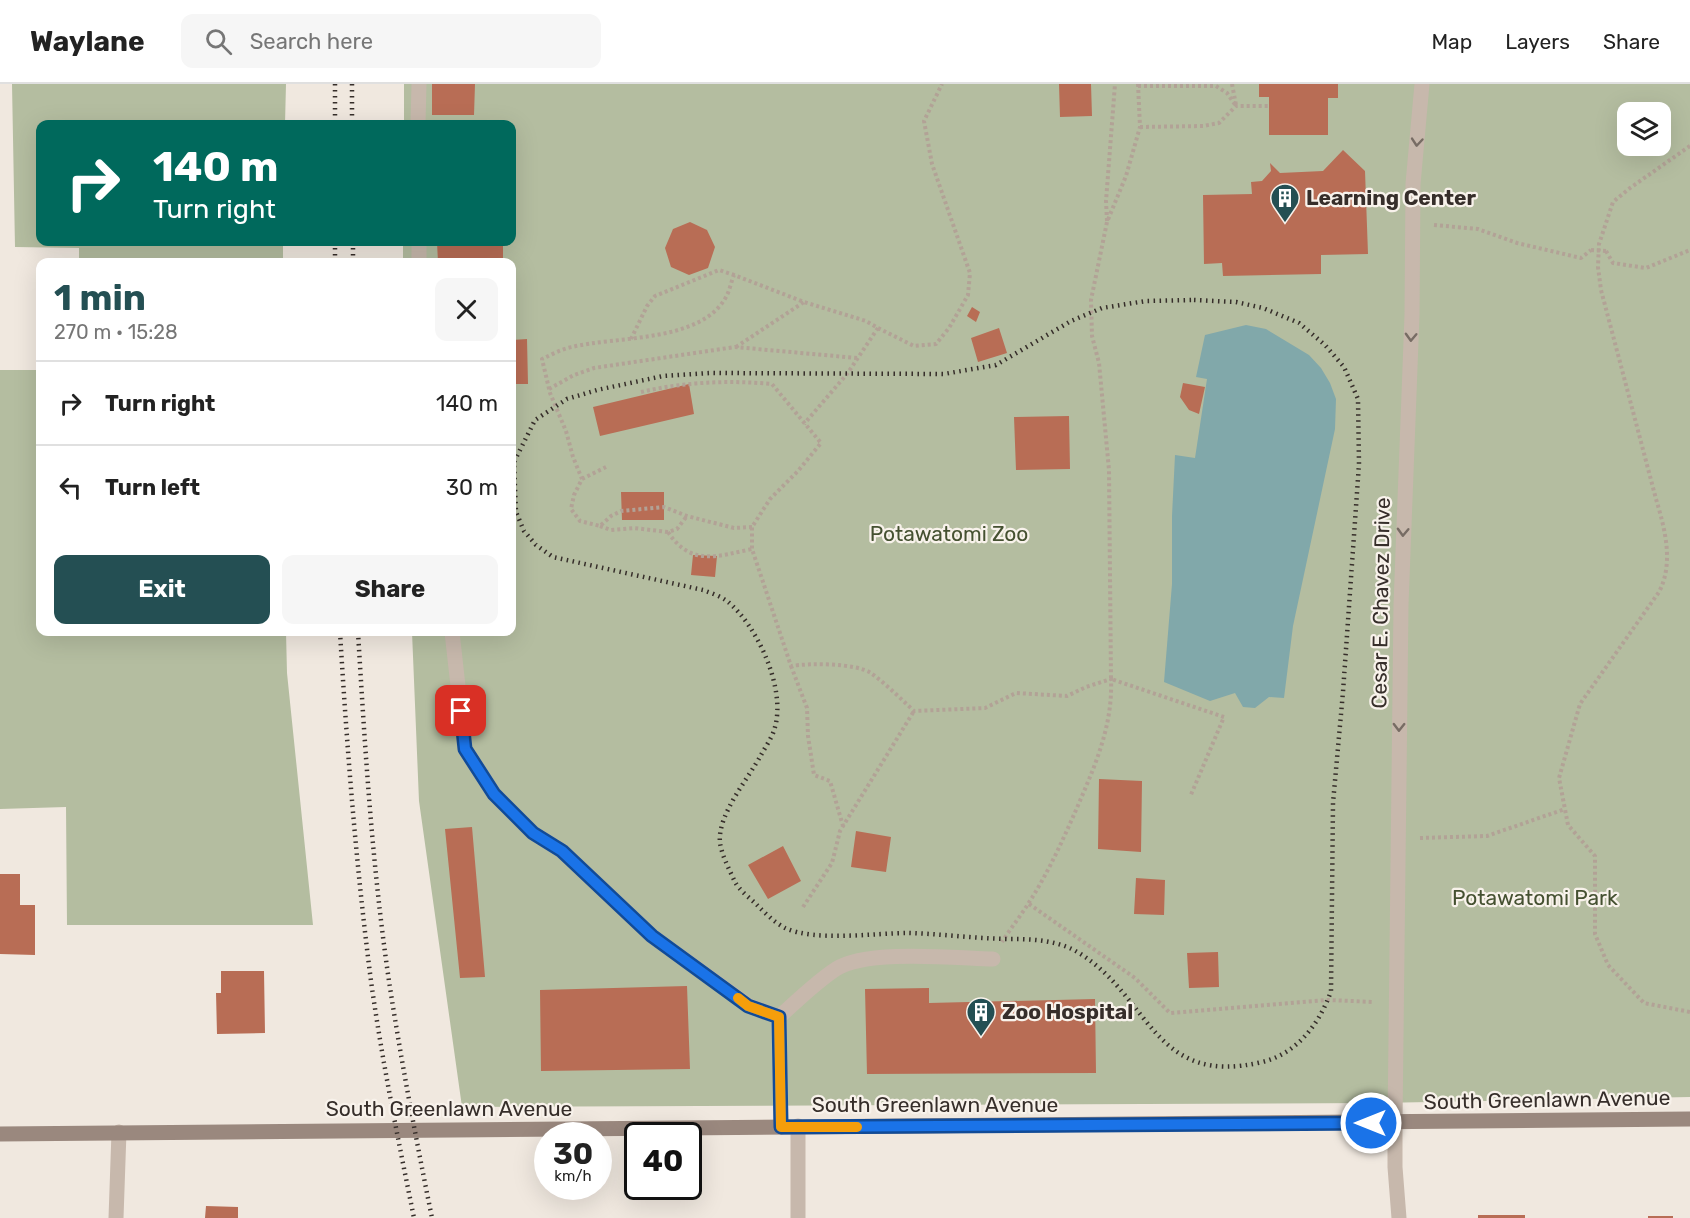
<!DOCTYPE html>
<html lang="en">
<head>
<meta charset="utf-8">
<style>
	body { margin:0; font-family:Rubik,sans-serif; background:#f6f6f6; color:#222; height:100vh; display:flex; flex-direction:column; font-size:22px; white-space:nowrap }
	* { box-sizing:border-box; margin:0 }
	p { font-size:20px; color:#767676 }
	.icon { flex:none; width:33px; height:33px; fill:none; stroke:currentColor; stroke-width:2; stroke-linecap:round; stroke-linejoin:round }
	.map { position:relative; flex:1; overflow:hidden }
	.side { position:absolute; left:36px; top:174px; width:480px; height:378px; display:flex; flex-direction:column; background:#fff; border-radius:12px; box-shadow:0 6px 24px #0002 }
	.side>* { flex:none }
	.guide { position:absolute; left:36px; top:36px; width:480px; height:126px; border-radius:12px; box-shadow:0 6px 24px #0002; background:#00695c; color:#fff; overflow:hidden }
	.tools { position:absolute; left:1617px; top:18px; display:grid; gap:12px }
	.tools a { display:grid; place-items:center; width:54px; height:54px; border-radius:12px; background:#fff; box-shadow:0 6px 24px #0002; font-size:30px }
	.speed { position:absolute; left:534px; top:1038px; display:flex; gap:12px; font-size:30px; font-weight:700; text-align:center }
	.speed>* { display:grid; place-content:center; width:78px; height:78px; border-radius:50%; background:#fff; box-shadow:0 6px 24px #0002; line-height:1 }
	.speed small { font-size:15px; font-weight:400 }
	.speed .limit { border:3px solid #111; border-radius:9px; background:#fff; color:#111 }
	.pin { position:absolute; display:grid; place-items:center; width:51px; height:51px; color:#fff; margin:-26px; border-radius:12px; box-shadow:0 3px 9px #0006 }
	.me { position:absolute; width:66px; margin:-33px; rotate:270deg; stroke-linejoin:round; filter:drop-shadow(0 0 4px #0008) }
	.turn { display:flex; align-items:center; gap:21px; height:126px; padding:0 18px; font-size:27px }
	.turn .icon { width:78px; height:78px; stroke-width:2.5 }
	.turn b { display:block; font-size:42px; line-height:51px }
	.round { display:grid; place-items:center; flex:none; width:63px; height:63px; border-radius:12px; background:#f6f6f6 }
	.overview { display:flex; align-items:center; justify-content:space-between; height:102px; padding:0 18px }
	h1 { font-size:36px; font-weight:700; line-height:45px; color:#244f53 }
	.primary-button { display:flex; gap:12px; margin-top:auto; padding:12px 18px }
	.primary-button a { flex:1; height:69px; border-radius:12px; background:#244f53; color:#fff; font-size:24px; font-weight:700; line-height:69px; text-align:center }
	.primary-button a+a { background:#f6f6f6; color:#222 }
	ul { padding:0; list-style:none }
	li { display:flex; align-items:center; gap:18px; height:84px; padding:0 18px; border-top:2px solid #e0e0e0 }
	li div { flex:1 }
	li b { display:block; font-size:22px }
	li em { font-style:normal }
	header { display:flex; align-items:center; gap:36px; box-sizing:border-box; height:84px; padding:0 30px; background:#fff; border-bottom:2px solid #e0e0e0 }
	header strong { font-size:28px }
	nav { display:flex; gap:33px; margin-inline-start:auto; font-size:21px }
	.search { width:420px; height:54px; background:#f6f6f6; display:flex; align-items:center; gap:15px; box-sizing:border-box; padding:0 21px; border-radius:12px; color:#767676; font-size:22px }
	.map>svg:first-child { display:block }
	.green { fill:#b4bda0; fill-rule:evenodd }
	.water { fill:#81a8aa }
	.building { fill:#b86d55 }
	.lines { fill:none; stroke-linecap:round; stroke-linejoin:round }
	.path { stroke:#b2a296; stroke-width:4; stroke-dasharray:3 3; stroke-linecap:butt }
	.lane { stroke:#c7b8ac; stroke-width:15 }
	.street { stroke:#c7b8ac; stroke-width:15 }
	.secondary { stroke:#9a887e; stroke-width:15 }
	.rail { stroke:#362e2a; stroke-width:4.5; stroke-dasharray:1.5 4.5; stroke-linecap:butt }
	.path-bridge { stroke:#b2a296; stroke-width:4; stroke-dasharray:3 3; stroke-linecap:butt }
	.oneway { stroke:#776c64 }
	.route-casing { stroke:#114b97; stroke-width:15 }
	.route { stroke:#1a73e8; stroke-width:10 }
	.slow { stroke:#f59e0b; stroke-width:10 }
	.labels { text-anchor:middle; stroke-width:4.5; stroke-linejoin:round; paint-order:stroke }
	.poi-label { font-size:21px; font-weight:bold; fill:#362e2a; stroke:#f8f2eb; text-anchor:start }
	.park-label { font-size:21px; fill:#455131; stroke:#f8f2eb }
	.street-label { font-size:21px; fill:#362e2a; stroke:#f8f2eb }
</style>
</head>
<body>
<header>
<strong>Waylane</strong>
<div class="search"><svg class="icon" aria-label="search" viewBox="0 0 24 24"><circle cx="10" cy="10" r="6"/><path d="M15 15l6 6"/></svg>Search here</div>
<nav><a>Map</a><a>Layers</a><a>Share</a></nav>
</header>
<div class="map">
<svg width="1690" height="1134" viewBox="0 0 1690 1134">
	<rect width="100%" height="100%" fill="#f0e8df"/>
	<path class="green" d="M12 0H286L285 40H40V158H283V178H79V164L15 163Z
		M404 0H1690V1013L1376 1019 462 1023 419 717 412 548H512V178H403V158H512V40H404ZM1628 28H1660V62H1628Z
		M0 286H40V548H286L287 589 313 841H67L66 723 0 725Z"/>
	<path class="water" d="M1246 241 1266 245 1309 271 1321 284 1330 299 1336 315 1335 345 1293 542 1284 614 1269 613 1255 624 1243 623 1235 609 1210 617 1164 598 1172 500V432L1175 371 1195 374 1207 295 1196 293 1205 251Z"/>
	<path class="building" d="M432 0H475L474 31H432Z
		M1059 0H1091L1092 32 1060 33Z
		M1259 0H1338V14H1328V51H1269V13H1259Z
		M1343 66 1365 87 1368 170 1321 171V190L1223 192 1222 179 1204 180 1203 111 1252 110 1251 98 1262 97 1271 87 1270 79 1280 89 1323 87Z
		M690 138 707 146 715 163 708 184 689 191 671 183 665 164 673 145Z
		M437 158H503V178H438Z
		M972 223 980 228 976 238 967 232Z
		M999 244 1007 269 978 278 971 254Z
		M527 255 528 300H512V256Z
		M1183 299 1205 303 1199 330 1189 326 1180 313Z
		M689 300 694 330 600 352 593 323Z
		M1069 332 1070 385 1016 386 1014 333Z
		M621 408H664V436H622Z
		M693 471 717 472 715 493 691 491Z
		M1099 695 1142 697 1141 768 1098 765Z
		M472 743 485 893 460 894 445 745Z
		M856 747 891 753 886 788 851 783Z
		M783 762 801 797 768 815 748 781Z
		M0 790H20V821H35V871L0 870Z
		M1136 794 1165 796 1164 831 1134 830Z
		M1218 868 1219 903 1189 904 1187 869Z
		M221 887H264L265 949 217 950 216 909H221Z
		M687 902 690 985 541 987 540 906Z
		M929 904V919L1095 915 1096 989 867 990 865 905Z
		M206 1122 238 1123V1134H205Z
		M1478 1131H1525V1134H1478Z
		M1648 1132H1673V1134H1648Z"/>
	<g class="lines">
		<path class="path" d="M1138 0 1140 43 1126 92 1107 138 1091 216 1092 252 1099 279 1109 386 1111 595 1224 633 1190 713
			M1232 0 1236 21
			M1138 2H1216L1227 9 1236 22
			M1140 43 1203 42 1219 39 1236 22H1269
			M1690 62 1630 104 1613 118 1599 160 1598 183 1601 206 1656 415C1665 445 1674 479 1659 508L1580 620 1559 694 1568 741 1595 772V850L1608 881 1644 919 1690 928
			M1107 137 1106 117 1115 0
			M1434 141 1478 145 1517 159 1581 174 1591 166
			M1606 167 1613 179 1646 184 1690 166
			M878 244 914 262 936 260 949 244 968 211 970 189 932 80 924 37 942 0
			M631 255 647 222 655 212 719 186 734 191
			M736 263 804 218
			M549 305 574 291 594 284 735 263 857 274
			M641 308C684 298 728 296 772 300L821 359 798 387 770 415 752 443V465L791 582C810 579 855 579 871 589 886 600 900 614 914 627L985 624 1016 609 1067 612 1086 603 1111 595C1113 643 1094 684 1076 726 1062 758 1047 791 1028 820 1020 833 1010 845 1002 858
			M582 395 606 383
			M600 442 611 446 634 444 668 448 677 445 687 432
			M752 443 734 444 687 432 664 423 621 427 611 432 600 442 580 437 571 425 574 411 582 395 573 373 566 347 550 309 542 275C551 271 561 265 572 263 615 252 701 259 726 213 730 206 731 198 734 191L804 218 866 237 878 244 847 290 804 340
			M668 448C691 483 718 472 752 465
			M791 582 807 624 808 652 814 691 830 697 843 742
			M1420 754 1487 752 1565 725
			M1029 820 1135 894 1170 929 1328 916 1374 918
			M803 823 832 779 840 747 914 627"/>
		<path class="lane" d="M418 40 419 0
			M419 158V178
			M452 548 465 665 494 710 533 749 562 767 652 852 749 922 779 933
			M781 1043 779 933C797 917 816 898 836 885 866 865 955 874 993 875"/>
		<path class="street" d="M798 1042V1134
			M116 1134 119 1048
			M1399 1134 1395 1083V1039L1401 521 1412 231 1413 100 1422 0"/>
		<path class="secondary" d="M0 1050 1690 1035"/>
		<path class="rail" d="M335 0V40
			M352 0V40
			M335 158V178
			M353 158V178
			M1194 216 1236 218 1263 224 1299 239 1325 261 1344 283 1358 315 1359 380 1343 608 1333 719 1331 907C1320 939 1297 970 1262 978 1153 1004 1151 913 1079 869 1060 857 1035 855 1013 855 978 855 944 850 909 849 875 849 815 858 785 844 774 838 765 829 757 821 750 814 740 807 735 798 730 787 722 772 720 759 717 731 748 695 761 671 766 662 773 652 775 643 786 604 757 541 727 517 720 512 711 509 703 506L553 473 536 461 524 447 516 428 514 378 535 336 567 315 597 306 663 292 710 289 944 290 996 281 1071 237 1102 224 1146 217Z
			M340 548C347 664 356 781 371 897 382 976 398 1055 414 1134
			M358 548C365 664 372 781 389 897 401 976 416 1055 432 1134"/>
		<path class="path-bridge" d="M1591 166 1606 167"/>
	</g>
	<defs><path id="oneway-chevron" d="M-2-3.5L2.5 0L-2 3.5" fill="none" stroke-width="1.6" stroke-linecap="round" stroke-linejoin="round" transform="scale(1.5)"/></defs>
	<g class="oneway">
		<use href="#oneway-chevron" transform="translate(1417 58) rotate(95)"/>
		<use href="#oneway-chevron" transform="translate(1411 253) rotate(92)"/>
		<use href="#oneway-chevron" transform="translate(1403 448) rotate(92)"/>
		<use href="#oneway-chevron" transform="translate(1399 643) rotate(91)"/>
	</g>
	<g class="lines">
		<g class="route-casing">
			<path id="route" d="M461 627 465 665 494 710 533 749 562 767 652 852 748 922 779 933 781 1043 1371 1039"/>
		</g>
		<use href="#route" class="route"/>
		<path class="slow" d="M738 914 748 922 779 933 781 1043H857"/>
	</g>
	<defs>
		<g id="building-pin" transform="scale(1.5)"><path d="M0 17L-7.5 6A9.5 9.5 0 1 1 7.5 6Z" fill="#244f53" stroke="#f8f2eb"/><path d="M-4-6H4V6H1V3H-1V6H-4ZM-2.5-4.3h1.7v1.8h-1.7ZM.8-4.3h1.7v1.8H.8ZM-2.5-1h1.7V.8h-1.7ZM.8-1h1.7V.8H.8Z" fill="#fff"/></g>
	</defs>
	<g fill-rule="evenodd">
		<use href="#building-pin" x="1285" y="114"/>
		<use href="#building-pin" x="981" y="928"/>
	</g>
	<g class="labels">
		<g class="poi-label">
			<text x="1306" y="121">Learning Center</text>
			<text x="1002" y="935">Zoo Hospital</text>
		</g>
		<g class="park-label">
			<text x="949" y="457">Potawatomi Zoo</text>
			<text x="1535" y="821">Potawatomi Park</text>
		</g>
		<g class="street-label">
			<text transform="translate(1381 519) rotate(-89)" y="7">Cesar E. Chavez Drive</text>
			<text transform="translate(1547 1016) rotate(-1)" y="7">South Greenlawn Avenue</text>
			<text x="935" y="1028">South Greenlawn Avenue</text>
			<text x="449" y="1032">South Greenlawn Avenue</text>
		</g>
	</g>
</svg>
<div class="tools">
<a><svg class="icon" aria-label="layers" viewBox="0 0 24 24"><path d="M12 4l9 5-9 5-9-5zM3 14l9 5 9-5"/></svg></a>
</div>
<div class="speed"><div>30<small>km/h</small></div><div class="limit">40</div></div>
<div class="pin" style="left:461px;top:627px;background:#d93025"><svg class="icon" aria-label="arrive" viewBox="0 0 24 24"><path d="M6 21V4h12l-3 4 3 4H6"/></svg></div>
<svg class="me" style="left:1371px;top:1039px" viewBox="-20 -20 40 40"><circle r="17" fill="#1a73e8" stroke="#fff" stroke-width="3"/><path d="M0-11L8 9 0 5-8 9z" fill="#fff"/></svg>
<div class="guide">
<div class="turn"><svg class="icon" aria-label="right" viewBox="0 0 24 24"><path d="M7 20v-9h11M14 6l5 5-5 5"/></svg><div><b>140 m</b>Turn right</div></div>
</div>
<section class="side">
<div class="overview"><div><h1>1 min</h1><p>270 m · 15:28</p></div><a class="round"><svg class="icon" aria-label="close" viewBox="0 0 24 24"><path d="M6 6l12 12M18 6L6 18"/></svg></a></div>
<ul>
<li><svg class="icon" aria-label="right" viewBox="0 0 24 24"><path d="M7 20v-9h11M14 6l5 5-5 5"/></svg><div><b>Turn right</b></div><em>140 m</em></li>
<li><svg class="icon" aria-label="left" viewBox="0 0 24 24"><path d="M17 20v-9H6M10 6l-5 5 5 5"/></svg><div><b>Turn left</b></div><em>30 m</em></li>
</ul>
<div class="primary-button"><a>Exit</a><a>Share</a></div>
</section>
</div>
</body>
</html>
